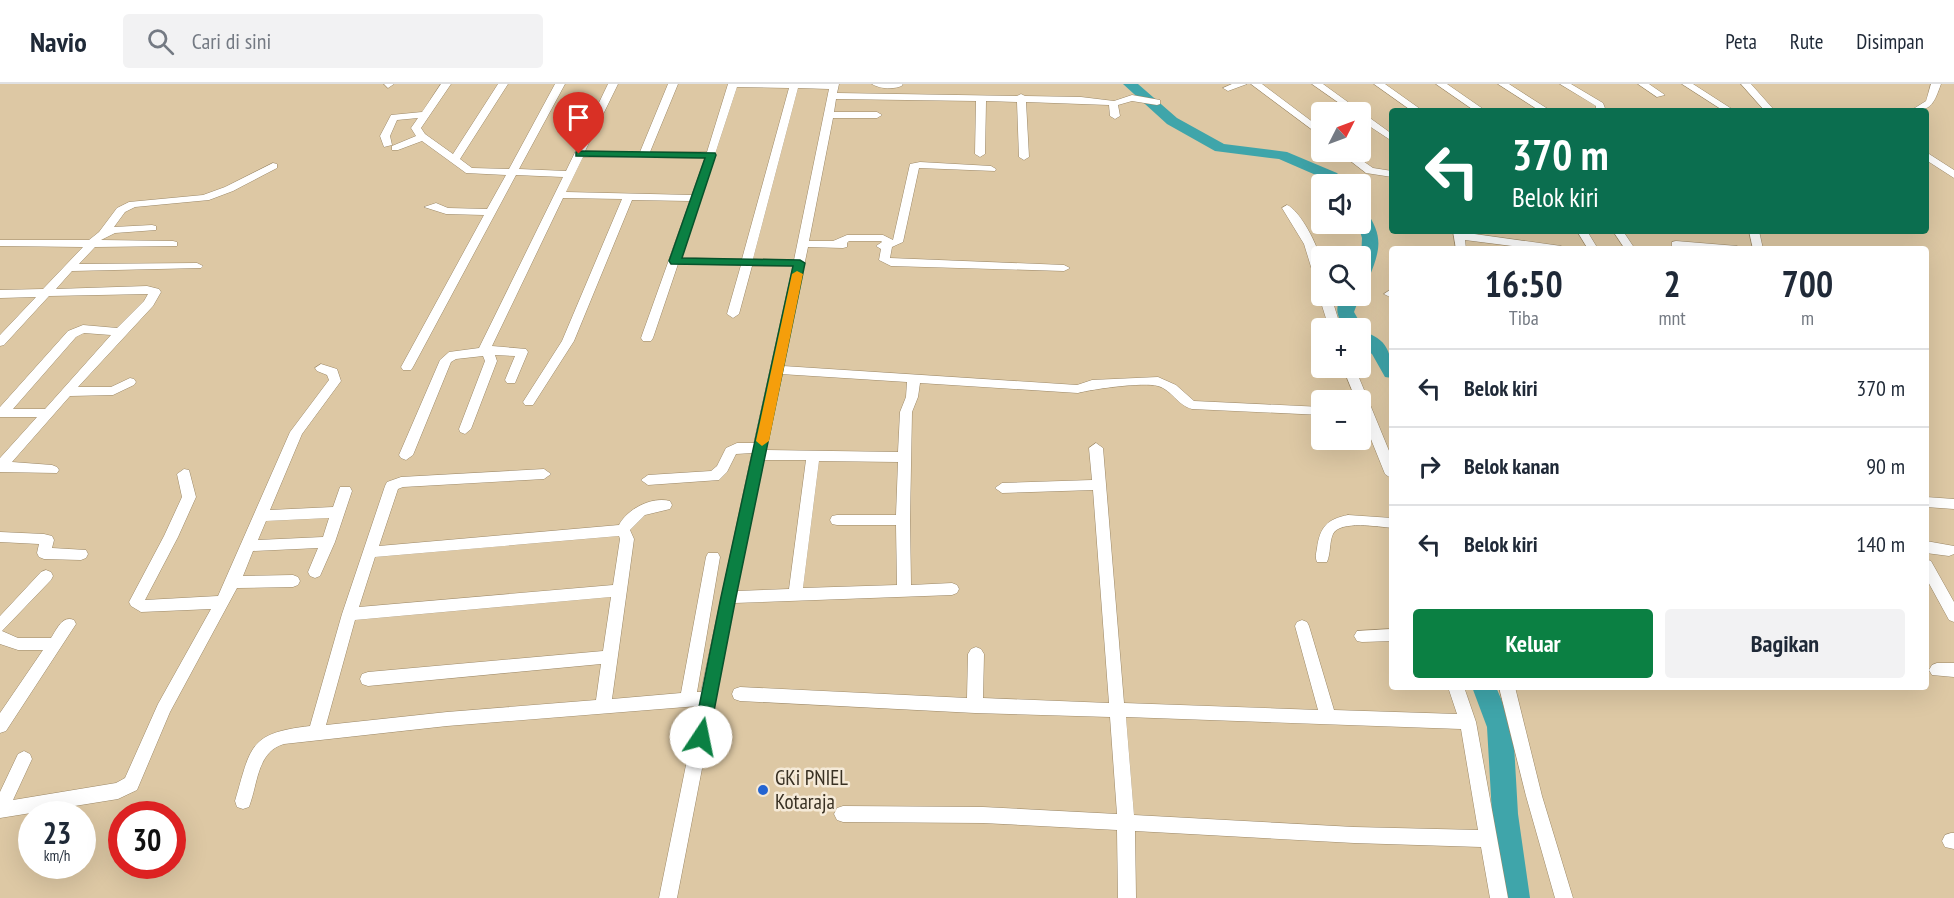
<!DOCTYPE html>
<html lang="id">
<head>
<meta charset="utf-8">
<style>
	body { margin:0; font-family:"PT Sans Narrow",sans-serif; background:#f2f2f3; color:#1f2937; height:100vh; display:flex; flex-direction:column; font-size:22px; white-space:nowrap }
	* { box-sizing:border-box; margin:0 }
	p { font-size:20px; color:#747a83 }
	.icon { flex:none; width:33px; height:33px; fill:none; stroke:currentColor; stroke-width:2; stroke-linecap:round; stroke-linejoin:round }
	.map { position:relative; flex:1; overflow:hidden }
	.panel { position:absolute; left:1389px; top:162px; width:540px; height:444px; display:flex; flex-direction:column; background:#fff; border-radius:6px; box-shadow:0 6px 24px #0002 }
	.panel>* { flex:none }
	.banner { position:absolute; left:1389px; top:24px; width:540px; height:126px; border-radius:6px; box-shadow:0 6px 24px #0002; background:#0b6e4f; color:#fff; overflow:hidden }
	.needle { width:39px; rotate:48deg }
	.buttons { position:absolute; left:1311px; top:18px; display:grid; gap:12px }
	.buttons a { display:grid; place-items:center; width:60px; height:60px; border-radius:6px; background:#fff; box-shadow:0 6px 24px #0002; font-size:30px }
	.speed { position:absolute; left:18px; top:717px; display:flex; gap:12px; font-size:30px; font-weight:700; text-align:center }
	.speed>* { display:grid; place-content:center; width:78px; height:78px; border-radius:50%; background:#fff; box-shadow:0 6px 24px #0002; line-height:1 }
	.speed small { font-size:15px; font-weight:400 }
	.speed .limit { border:9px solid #d22; background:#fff; color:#111 }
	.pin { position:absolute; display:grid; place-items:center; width:51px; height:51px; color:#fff; margin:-62px -26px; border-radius:50% 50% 50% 0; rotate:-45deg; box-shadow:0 0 6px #0007 }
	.pin .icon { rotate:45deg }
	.me { position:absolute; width:66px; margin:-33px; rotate:11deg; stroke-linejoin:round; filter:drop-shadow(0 0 4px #0008) }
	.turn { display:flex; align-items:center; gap:21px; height:126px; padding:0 24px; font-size:27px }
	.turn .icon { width:78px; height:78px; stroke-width:2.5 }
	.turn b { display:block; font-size:42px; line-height:51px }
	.eta { display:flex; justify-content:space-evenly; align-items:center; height:102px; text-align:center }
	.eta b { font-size:36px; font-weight:800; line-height:42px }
	.button { display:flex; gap:12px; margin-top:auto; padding:12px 24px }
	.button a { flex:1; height:69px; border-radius:6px; background:#0b8043; color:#fff; font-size:24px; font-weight:800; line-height:69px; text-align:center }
	.button a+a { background:#f2f2f3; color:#1f2937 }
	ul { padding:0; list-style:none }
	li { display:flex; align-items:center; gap:18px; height:78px; padding:0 24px; border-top:2px solid #e0e1e3 }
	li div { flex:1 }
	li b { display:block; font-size:22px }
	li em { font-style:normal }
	header { display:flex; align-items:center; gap:36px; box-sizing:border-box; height:84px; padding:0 30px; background:#fff; border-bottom:2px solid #e0e1e3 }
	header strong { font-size:28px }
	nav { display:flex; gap:33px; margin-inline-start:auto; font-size:21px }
	.search { width:420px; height:54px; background:#f2f2f3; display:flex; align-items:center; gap:15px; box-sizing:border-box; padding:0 21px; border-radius:6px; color:#747a83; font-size:22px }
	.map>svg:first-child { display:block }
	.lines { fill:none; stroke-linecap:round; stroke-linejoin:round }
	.river { fill:#3fa5aa; fill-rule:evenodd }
	.minor-casing { stroke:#9c8867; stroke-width:1 }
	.minor { fill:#fff; fill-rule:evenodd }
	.route { fill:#0b8043; stroke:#07532c; stroke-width:1.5 }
	.slow { fill:#f59e0b }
	.poi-dot { fill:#2464d1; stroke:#f5ead8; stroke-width:2 }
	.labels { text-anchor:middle; stroke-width:5; stroke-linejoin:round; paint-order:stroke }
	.near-poi-label { font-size:21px; fill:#393123; stroke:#f5ead8; text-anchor:start }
</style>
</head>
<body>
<header>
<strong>Navio</strong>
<div class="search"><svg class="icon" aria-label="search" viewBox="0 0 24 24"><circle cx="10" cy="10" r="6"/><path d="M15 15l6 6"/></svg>Cari di sini</div>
<nav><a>Peta</a><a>Rute</a><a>Disimpan</a></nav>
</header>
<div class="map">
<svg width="1954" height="814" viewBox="0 0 1954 814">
	<rect width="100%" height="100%" fill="#ddc8a4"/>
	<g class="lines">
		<path class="river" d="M1123 0H1138L1177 34 1224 60 1287 68 1337 89 1347 100H1331L1325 95 1279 75 1215 67 1167 40Z
			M1360 125 1366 127C1384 153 1380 166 1369 194L1366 198 1360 199 1362 154 1358 140H1360Z
			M1342 212H1360L1354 228 1363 244 1361 247C1388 254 1392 270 1392 294L1385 293 1372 270 1360 262V244H1345C1337 232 1334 225 1342 212Z
			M1472 603H1496L1513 643 1518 730 1530 814H1502L1492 730 1487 643Z"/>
		<g class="minor-casing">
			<path id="minor" d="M384 0H394L388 4Z
				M441 0H451L421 44 425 50 453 70 498 0H508L460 75 472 84 509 85 555 0H565L519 85 566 87 608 0H618L585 67 640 68 668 0H678L650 68H707L728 0H839L837 9 1017 12 1021 10 1025 12 1081 13 1114 17 1132 11 1160 16V20L1157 21 1132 17 1118 21 1120 32 1115 35 1110 32 1109 21 1026 18 1029 73 1024 76 1019 73 1017 18 986 17 985 70 980 73 975 70 976 17 836 15 834 28H877L882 31 877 34H833L809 157H833L847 151H883L893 156 910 80 920 78 991 82 996 85 995 87 919 84 903 158 892 163 890 174 1064 181 1070 184 1064 187 891 182 879 176 881 165 876 162 882 158 881 157H849L847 159V163L843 164 808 163 783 282 1077 301 1092 296 1158 293 1176 301 1194 317 1322 323V331L1192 325C1177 321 1172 306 1158 302 1143 298 1093 305 1078 309L920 299 918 313 912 328 910 436 911 501 952 499 957 501 959 505 957 509 952 511 734 519 677 814H659L698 622 447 642 284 660C259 667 258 695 251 717L249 723 243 725 237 723 235 717C251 663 248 649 310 642L342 530 385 402 387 398 401 393 544 385 551 390 544 395 403 403 398 405 379 462 619 441C627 425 652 412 670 417L672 421 670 425 645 431 630 446 634 455 612 615 681 609 706 473 708 469H718L720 473 697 608H701L752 369 736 370 727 388 719 396 648 401 641 396 648 391 711 387 717 382 726 364 737 359H754L793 182H752L739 230 733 234 727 230 741 181 678 180 653 254 651 257H643L641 254 690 117 632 116 574 257 533 321H525L523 318 562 257 622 115 563 114 492 262 526 265 528 268 515 299H507L505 296 515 272 495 271 497 277 471 345 465 350 460 348 459 345 485 277 483 272 456 275 451 278 413 371 406 376 401 374 399 371 440 276 449 268 479 264 563 93 516 91 413 283 411 286H403L401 283 484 131 446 130 424 123 436 119 448 124 487 125 506 91 466 89 422 57 398 66H392V62L416 52 411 44 418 34 397 36 390 52 392 61 384 63 380 52 391 31 422 28ZM737 3 789 4 742 175 681 174ZM798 4 829 5 794 176 753 175ZM583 73 705 74 692 111 566 108ZM781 290 907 298 906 313 900 328 898 368 766 366ZM764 376H806L789 505 737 507ZM819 377 898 378 896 431H837L832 432 830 436 832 440 837 441H896L897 501 803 504ZM619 452 620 455 613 501 359 523 375 473ZM611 513 603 567 368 588 362 590 360 595 362 600 368 602 601 580 596 616 447 628 326 641 355 536Z
				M872 0H902L903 1C896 6 879 5 872 0Z
				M1232 0H1247L1228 7 1223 4Z
				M1251 0H1262L1322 45V53Z
				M1312 0H1323L1392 50V57L1360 36V28H1352Z
				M1374 0H1385L1423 27H1412Z
				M1436 0H1447L1486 27H1475Z
				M1498 0H1509L1551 27H1540Z
				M1560 0H1571L1603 19 1606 27H1596V22Z
				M1638 0H1649L1665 11 1657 13Z
				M1682 0H1693L1735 27H1724Z
				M1741 0H1751L1775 27H1765Z
				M1931 0H1941C1934 19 1932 27 1910 27L1926 17Z
				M1339 68H1350L1373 84 1392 87V93L1366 89Z
				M1926 68 1954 86V94L1926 76Z
				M273 79 277 80V84L233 107 209 116 135 123 125 128 114 143 152 141 156 142V146L115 149 101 156 173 157 177 158V162L95 163 79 180 197 179 203 182 201 184 72 187 56 205 147 202 159 205 161 208 153 222 78 303H111L130 294 134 295 136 298 134 301 113 311 70 312 12 378 52 381 57 383 59 386 57 389 0 388V374L37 333H0V323L68 247 83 241 117 244 144 217 148 210 49 212 4 261 0 262V251L36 213 0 214V206L43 205 83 163 0 162V156H89L99 148 117 124 129 118 203 111 225 103ZM84 249 111 251 45 325H13L76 253Z
				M1287 121C1300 126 1319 163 1321 178 1323 186 1322 195 1322 202L1316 199 1304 160 1282 124Z
				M1453 147 1561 162 1566 165H1535L1465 156 1466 165H1456Z
				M1577 147H1587L1598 165H1588Z
				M1613 147H1623L1635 165H1625Z
				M1749 147H1759L1763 165H1753Z
				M1676 157 1737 162 1742 165H1697L1672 162V158Z
				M1390 206H1392V214L1384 210Z
				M1321 209 1322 212H1331L1341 244H1329L1319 212Z
				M321 280 337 285 341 297 302 350 270 426 333 423 340 403H350L352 407 335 458 320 492 315 494 310 492 308 488 318 464 253 467 243 492 293 491 298 493 300 497 298 501 293 503 237 504 170 628 137 706 118 715 0 734V708L18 670 24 667 30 670 32 675 13 716 116 699 125 694 158 620 211 525 141 528 131 522 129 518 164 452 182 413 177 390 184 385 189 386 196 413 178 453 145 516 218 512 290 348 329 296 327 291 317 287 315 284ZM329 434 323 453 258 456 266 437Z
				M1343 284H1355L1392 374V395L1385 390 1360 328V316H1356Z
				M1096 359 1103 364 1124 619 1318 626 1295 542 1297 538 1302 536 1307 538 1309 542 1334 626 1457 630 1448 603H1464L1476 638 1508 814H1490L1481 763 1354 759 1135 747 1136 814H1118L1117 746 983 739 843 738 837 736 834 730 837 724 843 722 983 723 1117 730 1110 633 975 629 740 617 734 615 732 610 734 605 740 603 967 614 968 570 971 565 976 563 981 565 984 570 983 614 1109 619 1093 406 1002 409 995 404 1002 399 1092 396 1089 364ZM1126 633 1461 645 1478 746 1354 743 1134 731Z
				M1926 413 1954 415V425L1926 423Z
				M1348 431 1392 434V444C1379 443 1340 436 1333 450 1329 459 1331 469 1327 478H1317C1315 473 1316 470 1317 464 1320 443 1327 435 1348 431Z
				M0 448 44 450 52 452 54 456 52 464 86 466 88 470 86 474 81 476 44 475 39 473 37 469 39 460 0 458Z
				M1926 457 1954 462V470L1949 472 1926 469Z
				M1926 475 1931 477 1954 518V538L1949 536 1926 494Z
				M46 486 51 488 53 492 51 496 2 547 18 554H51C57 545 62 531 74 536L76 540 6 647 0 649V629L43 566H18L0 560V532L41 488Z
				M1392 545V557L1362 558 1357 557 1354 552 1357 547Z
				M1937 579H1954V593L1932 591 1929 586 1932 581Z
				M1499 603H1515L1542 712 1573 814H1555L1526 712Z
				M1951 749H1954V765L1945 763 1942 757 1945 751Z"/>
		</g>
		<use href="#minor" class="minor"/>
	</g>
	<path class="route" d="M579 67 715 69 716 71 682 174 800 176 805 179 736 513 709 653 707 658 701 660 695 658 693 653 721 513 793 182 671 180 669 177 705 74 576 72V68Z"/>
	<path class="slow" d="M797 187 803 190 769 357 762 362 756 357 792 190Z"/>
	<circle class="poi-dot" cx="763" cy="706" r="6"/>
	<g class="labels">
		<g class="near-poi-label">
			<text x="775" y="701">GKi PNIEL<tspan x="775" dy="24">Kotaraja</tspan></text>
		</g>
	</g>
</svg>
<div class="buttons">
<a><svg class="needle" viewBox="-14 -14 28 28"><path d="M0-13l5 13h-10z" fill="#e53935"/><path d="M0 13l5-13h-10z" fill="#747a83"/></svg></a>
<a><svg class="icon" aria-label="sound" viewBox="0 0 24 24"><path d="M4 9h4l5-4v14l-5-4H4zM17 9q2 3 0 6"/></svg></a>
<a><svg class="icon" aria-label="search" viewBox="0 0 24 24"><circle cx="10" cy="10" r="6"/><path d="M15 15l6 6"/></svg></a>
<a>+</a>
<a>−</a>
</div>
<div class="speed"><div>23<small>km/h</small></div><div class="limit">30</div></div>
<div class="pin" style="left:579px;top:70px;background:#d93025"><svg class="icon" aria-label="arrive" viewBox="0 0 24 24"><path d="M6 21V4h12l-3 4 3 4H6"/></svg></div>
<svg class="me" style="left:701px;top:653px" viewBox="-20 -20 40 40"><circle r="19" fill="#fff"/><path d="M0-13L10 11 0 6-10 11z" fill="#0b8043"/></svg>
<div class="banner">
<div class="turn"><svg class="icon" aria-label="left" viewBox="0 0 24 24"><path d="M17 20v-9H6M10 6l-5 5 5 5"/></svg><div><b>370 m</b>Belok kiri</div></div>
</div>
<section class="panel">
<div class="eta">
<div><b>16:50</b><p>Tiba</p></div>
<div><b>2</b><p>mnt</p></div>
<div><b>700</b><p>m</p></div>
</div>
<ul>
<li><svg class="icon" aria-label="left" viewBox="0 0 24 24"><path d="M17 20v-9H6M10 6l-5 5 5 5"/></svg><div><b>Belok kiri</b></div><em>370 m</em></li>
<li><svg class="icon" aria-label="right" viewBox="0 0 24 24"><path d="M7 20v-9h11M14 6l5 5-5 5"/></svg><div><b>Belok kanan</b></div><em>90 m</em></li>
<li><svg class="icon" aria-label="left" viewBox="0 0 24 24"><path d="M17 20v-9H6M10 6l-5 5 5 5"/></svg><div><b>Belok kiri</b></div><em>140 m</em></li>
</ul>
<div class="button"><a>Keluar</a><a>Bagikan</a></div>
</section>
</div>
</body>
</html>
